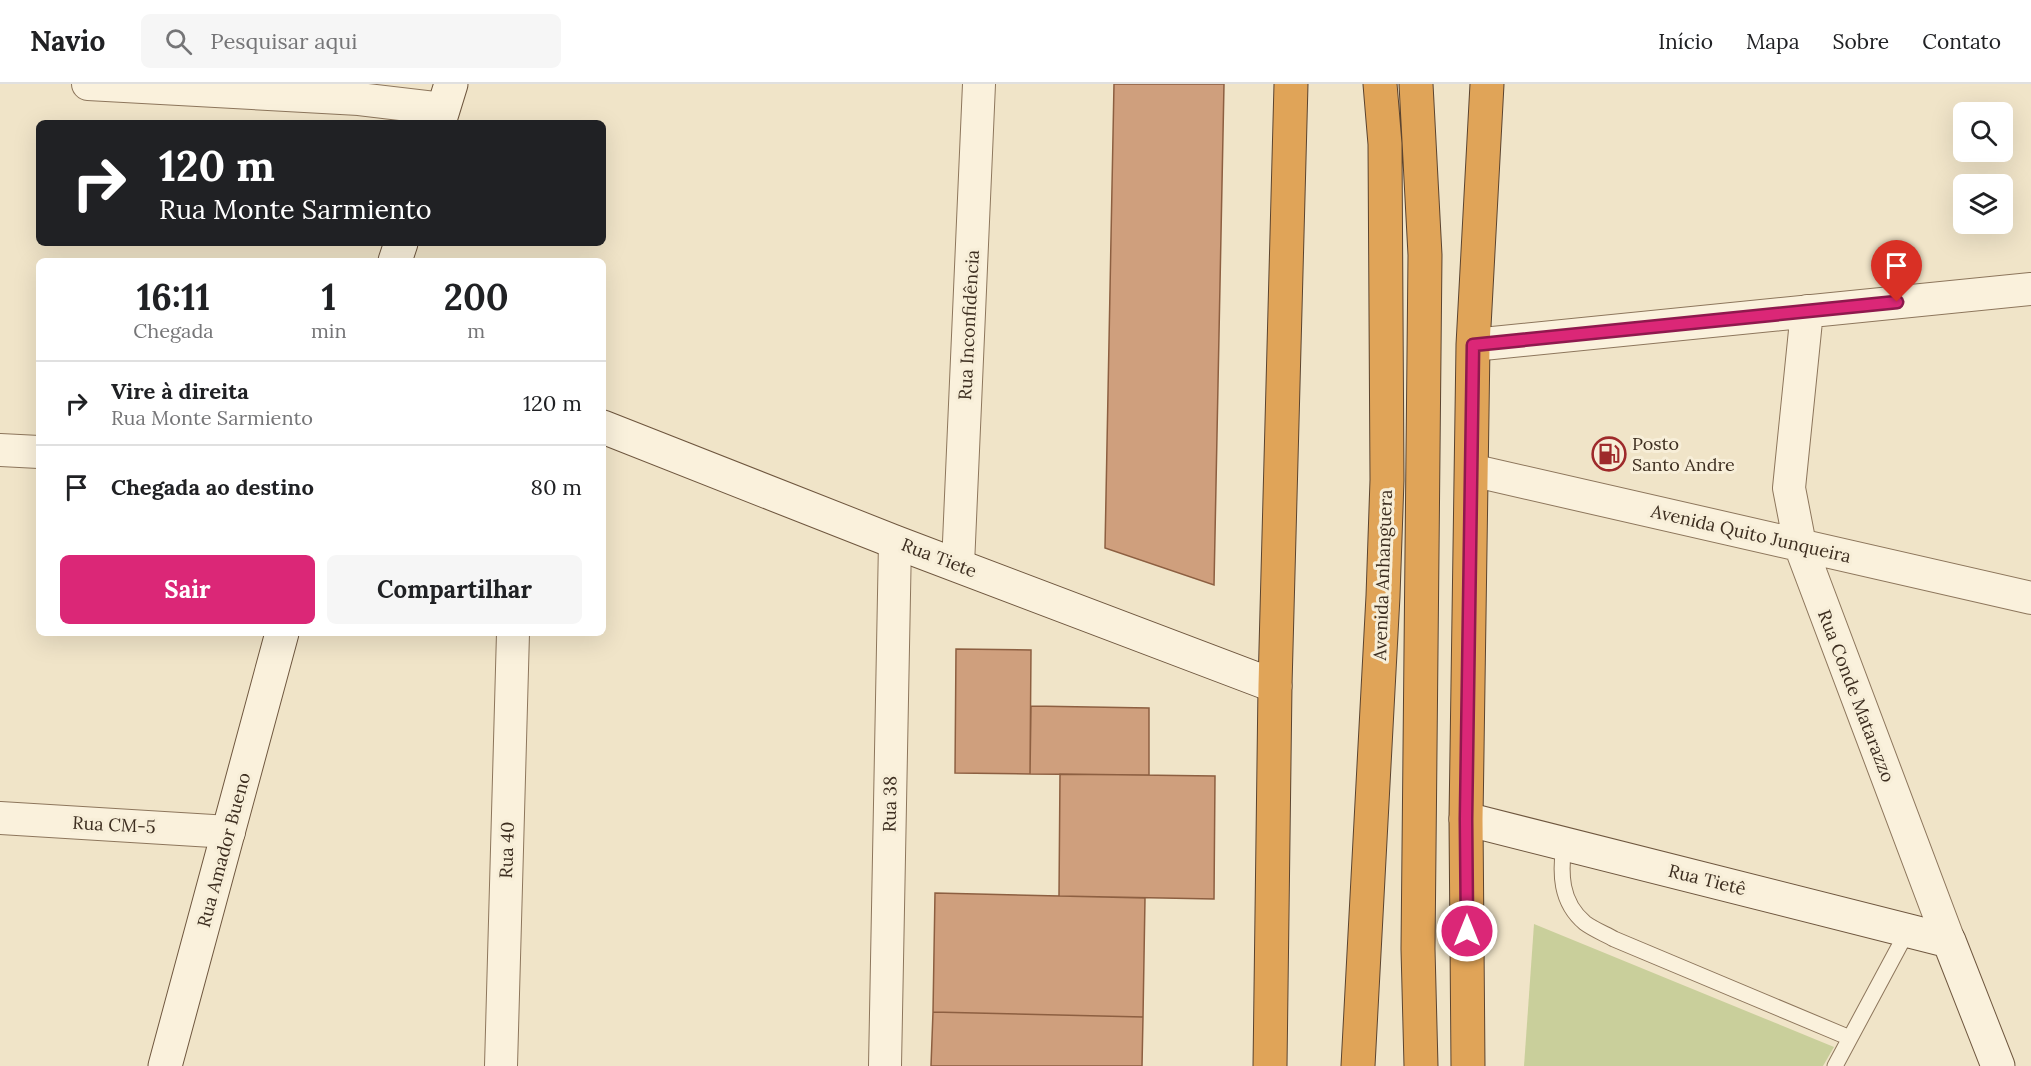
<!DOCTYPE html>
<html lang="pt">
<head>
<meta charset="utf-8">
<style>
	body { margin:0; font-family:Lora,serif; background:#f6f6f6; color:#202124; height:100vh; display:flex; flex-direction:column; font-size:22px; white-space:nowrap }
	* { box-sizing:border-box; margin:0 }
	p { font-size:20px; color:#757577 }
	.icon { flex:none; width:33px; height:33px; fill:none; stroke:currentColor; stroke-width:2; stroke-linecap:round; stroke-linejoin:round }
	.map { position:relative; flex:1; overflow:hidden }
	.side { position:absolute; left:36px; top:174px; width:570px; height:378px; display:flex; flex-direction:column; background:#fff; border-radius:9px; box-shadow:0 6px 24px #0002 }
	.side>* { flex:none }
	.top-card { position:absolute; left:36px; top:36px; width:570px; height:126px; border-radius:9px; box-shadow:0 6px 24px #0002; background:#202124; color:#fff; overflow:hidden }
	.controls { position:absolute; left:1953px; top:18px; display:grid; gap:12px }
	.controls a { display:grid; place-items:center; width:60px; height:60px; border-radius:9px; background:#fff; box-shadow:0 6px 24px #0002; font-size:30px }
	.pin { position:absolute; display:grid; place-items:center; width:51px; height:51px; color:#fff; margin:-62px -26px; border-radius:50% 50% 50% 0; rotate:-45deg; box-shadow:0 0 6px #0007 }
	.pin .icon { rotate:45deg }
	.me { position:absolute; width:66px; margin:-33px; rotate:0deg; stroke-linejoin:round; filter:drop-shadow(0 0 4px #0008) }
	.turn { display:flex; align-items:center; gap:21px; height:126px; padding:0 24px; font-size:27px }
	.turn .icon { width:78px; height:78px; stroke-width:2.5 }
	.turn b { display:block; font-size:42px; line-height:51px }
	.eta { display:flex; justify-content:space-evenly; align-items:center; height:102px; text-align:center }
	.eta b { font-size:36px; font-weight:700; line-height:42px }
	.button { display:flex; gap:12px; margin-top:auto; padding:12px 24px }
	.button a { flex:1; height:69px; border-radius:9px; background:#db2777; color:#fff; font-size:24px; font-weight:700; line-height:69px; text-align:center }
	.button a+a { background:#f6f6f6; color:#202124 }
	ul { padding:0; list-style:none }
	li { display:flex; align-items:center; gap:18px; height:84px; padding:0 24px; border-top:2px solid #e0e0e0 }
	li div { flex:1 }
	li b { display:block; font-size:22px }
	li em { font-style:normal }
	header { display:flex; align-items:center; gap:36px; box-sizing:border-box; height:84px; padding:0 30px; background:#fff; border-bottom:2px solid #e0e0e0 }
	header strong { font-size:28px }
	nav { display:flex; gap:33px; margin-inline-start:auto; font-size:21px }
	.search { width:420px; height:54px; background:#f6f6f6; display:flex; align-items:center; gap:15px; box-sizing:border-box; padding:0 21px; border-radius:9px; color:#757577; font-size:22px }
	.map>svg:first-child { display:block }
	.green { fill:#c9cf9b }
	.building { fill:#cf9f7d; stroke:#8d5f41; stroke-width:1.5 }
	.lines { fill:none; stroke-linecap:round; stroke-linejoin:round }
	.lane-casing { stroke:#8d765c; stroke-width:17 }
	.street-casing { stroke:#8d765c; stroke-width:34 }
	.secondary-casing { stroke:#6f573f; stroke-width:35 }
	.highway-casing { stroke:#5b4430; stroke-width:35 }
	.lane { stroke:#faf1dc; stroke-width:15 }
	.street { stroke:#faf1dc; stroke-width:32 }
	.secondary { stroke:#faf1dc; stroke-width:33 }
	.highway { stroke:#e0a458; stroke-width:33 }
	.route-casing { stroke:#8e194d; stroke-width:15 }
	.route { stroke:#db2777; stroke-width:10 }
	.labels { text-anchor:middle; stroke-width:6; stroke-linejoin:round; paint-order:stroke }
	.street-label { font-size:18px; fill:#3d2e20; stroke:#f7eed8 }
	.poi-label { font-size:18px; fill:#3d2e20; stroke:#f7eed8; text-anchor:start }
</style>
</head>
<body>
<header>
<strong>Navio</strong>
<div class="search"><svg class="icon" aria-label="search" viewBox="0 0 24 24"><circle cx="10" cy="10" r="6"/><path d="M15 15l6 6"/></svg>Pesquisar aqui</div>
<nav><a>Início</a><a>Mapa</a><a>Sobre</a><a>Contato</a></nav>
</header>
<div class="map">
<svg width="2031" height="982" viewBox="0 0 2031 982">
	<rect width="100%" height="100%" fill="#f0e4c8"/>
	<path class="green" d="M1534 840 1834 963 1823 982H1524Z"/>
	<path class="building" d="M1114 0H1224L1214 501 1105 464Z
		M956 565 1031 566 1030 690 955 689Z
		M1031 622 1149 624V691L1030 690Z
		M1060 690 1215 692 1214 815 1059 812Z
		M935 809 1145 814 1143 933 933 928Z
		M933 928 1143 933 1142 982H931Z"/>
	<g class="lines">
		<g class="lane-casing">
			<path id="lane" d="M1564 760C1560 789 1560 818 1585 839 1593 845 1605 850 1614 855L1850 954
				M1835 982 1908 846"/>
		</g>
		<g class="street-casing">
			<path id="street" d="M88 0 359 15 443 25
				M1807 227 1789 404 1800 461 1949 857
				M1473 261 2031 205
				M0 366 39 368
				M1471 386 2031 514
				M958 481 979 0
				M0 734 229 748
				M501 982 513 549
				M885 982 895 458"/>
		</g>
		<g class="secondary-casing">
			<path id="secondary" d="M439 39 451 0
				M395 177 401 159
				M603 343 895 458 1275 602
				M1466 735 1949 857 1998 982
				M165 982 282 549"/>
		</g>
		<g class="highway-casing">
			<path id="highway" d="M1416 0 1425 171 1418 865 1421 982
				M1270 982 1275 602 1291 0
				M1358 982 1383 512 1387 396 1385 60 1380 0
				M1468 982 1466 735 1473 261 1487 0"/>
		</g>
		<use href="#lane" class="lane"/>
		<use href="#street" class="street"/>
		<use href="#secondary" class="secondary"/>
		<use href="#highway" class="highway"/>
	</g>
	<g class="lines">
		<g class="route-casing">
			<path id="route" d="M1467 847 1466 735 1473 261 1897 218"/>
		</g>
		<use href="#route" class="route"/>
	</g>
	<defs>
		<g id="fuel-ring" transform="scale(1.725)"><circle r="9.5" fill="#f7eed8" stroke="#9e2a2b" stroke-width="1.5"/><path d="M-5.5-6h7V0h2V4h1.3V-2.5L3-4.5l.8-.8L6-3V5H2.5V1h-1V6h-7ZM-4.2-4.7v3.2H.2V-4.7Z" fill="#9e2a2b"/></g>
	</defs>
	<g fill-rule="evenodd">
		<use href="#fuel-ring" x="1609" y="370"/>
	</g>
	<g class="labels">
		<g class="street-label">
			<text transform="translate(969 241) rotate(-87)" y="6">Rua Inconfidência</text>
			<text transform="translate(1751 450) rotate(13)" y="6">Avenida Quito Junqueira</text>
			<text transform="translate(939 474) rotate(21)" y="6">Rua Tiete</text>
			<text transform="translate(1383 491) rotate(-88)" y="6">Avenida Anhanguera</text>
			<text transform="translate(1856 612) rotate(69)" y="6">Rua Conde Matarazzo</text>
			<text transform="translate(890 720) rotate(-89)" y="6">Rua 38</text>
			<text transform="translate(114 741) rotate(3)" y="6">Rua CM-5</text>
			<text transform="translate(224 766) rotate(-75)" y="6">Rua Amador Bueno</text>
			<text transform="translate(507 766) rotate(-88)" y="6">Rua 40</text>
			<text transform="translate(1707 796) rotate(14)" y="6">Rua Tietê</text>
		</g>
		<g class="poi-label">
			<text x="1632" y="366">Posto<tspan x="1632" dy="21">Santo Andre</tspan></text>
		</g>
	</g>
</svg>
<div class="controls">
<a><svg class="icon" aria-label="search" viewBox="0 0 24 24"><circle cx="10" cy="10" r="6"/><path d="M15 15l6 6"/></svg></a>
<a><svg class="icon" aria-label="layers" viewBox="0 0 24 24"><path d="M12 4l9 5-9 5-9-5zM3 14l9 5 9-5"/></svg></a>
</div>
<div class="pin" style="left:1897px;top:218px;background:#d93025"><svg class="icon" aria-label="arrive" viewBox="0 0 24 24"><path d="M6 21V4h12l-3 4 3 4H6"/></svg></div>
<svg class="me" style="left:1467px;top:847px" viewBox="-20 -20 40 40"><circle r="17" fill="#db2777" stroke="#fff" stroke-width="3"/><path d="M0-11L8 9 0 5-8 9z" fill="#fff"/></svg>
<div class="top-card">
<div class="turn"><svg class="icon" aria-label="right" viewBox="0 0 24 24"><path d="M7 20v-9h11M14 6l5 5-5 5"/></svg><div><b>120 m</b>Rua Monte Sarmiento</div></div>
</div>
<section class="side">
<div class="eta">
<div><b>16:11</b><p>Chegada</p></div>
<div><b>1</b><p>min</p></div>
<div><b>200</b><p>m</p></div>
</div>
<ul>
<li><svg class="icon" aria-label="right" viewBox="0 0 24 24"><path d="M7 20v-9h11M14 6l5 5-5 5"/></svg><div><b>Vire à direita</b><p>Rua Monte Sarmiento</p></div><em>120 m</em></li>
<li><svg class="icon" aria-label="arrive" viewBox="0 0 24 24"><path d="M6 21V4h12l-3 4 3 4H6"/></svg><div><b>Chegada ao destino</b></div><em>80 m</em></li>
</ul>
<div class="button"><a>Sair</a><a>Compartilhar</a></div>
</section>
</div>
</body>
</html>
